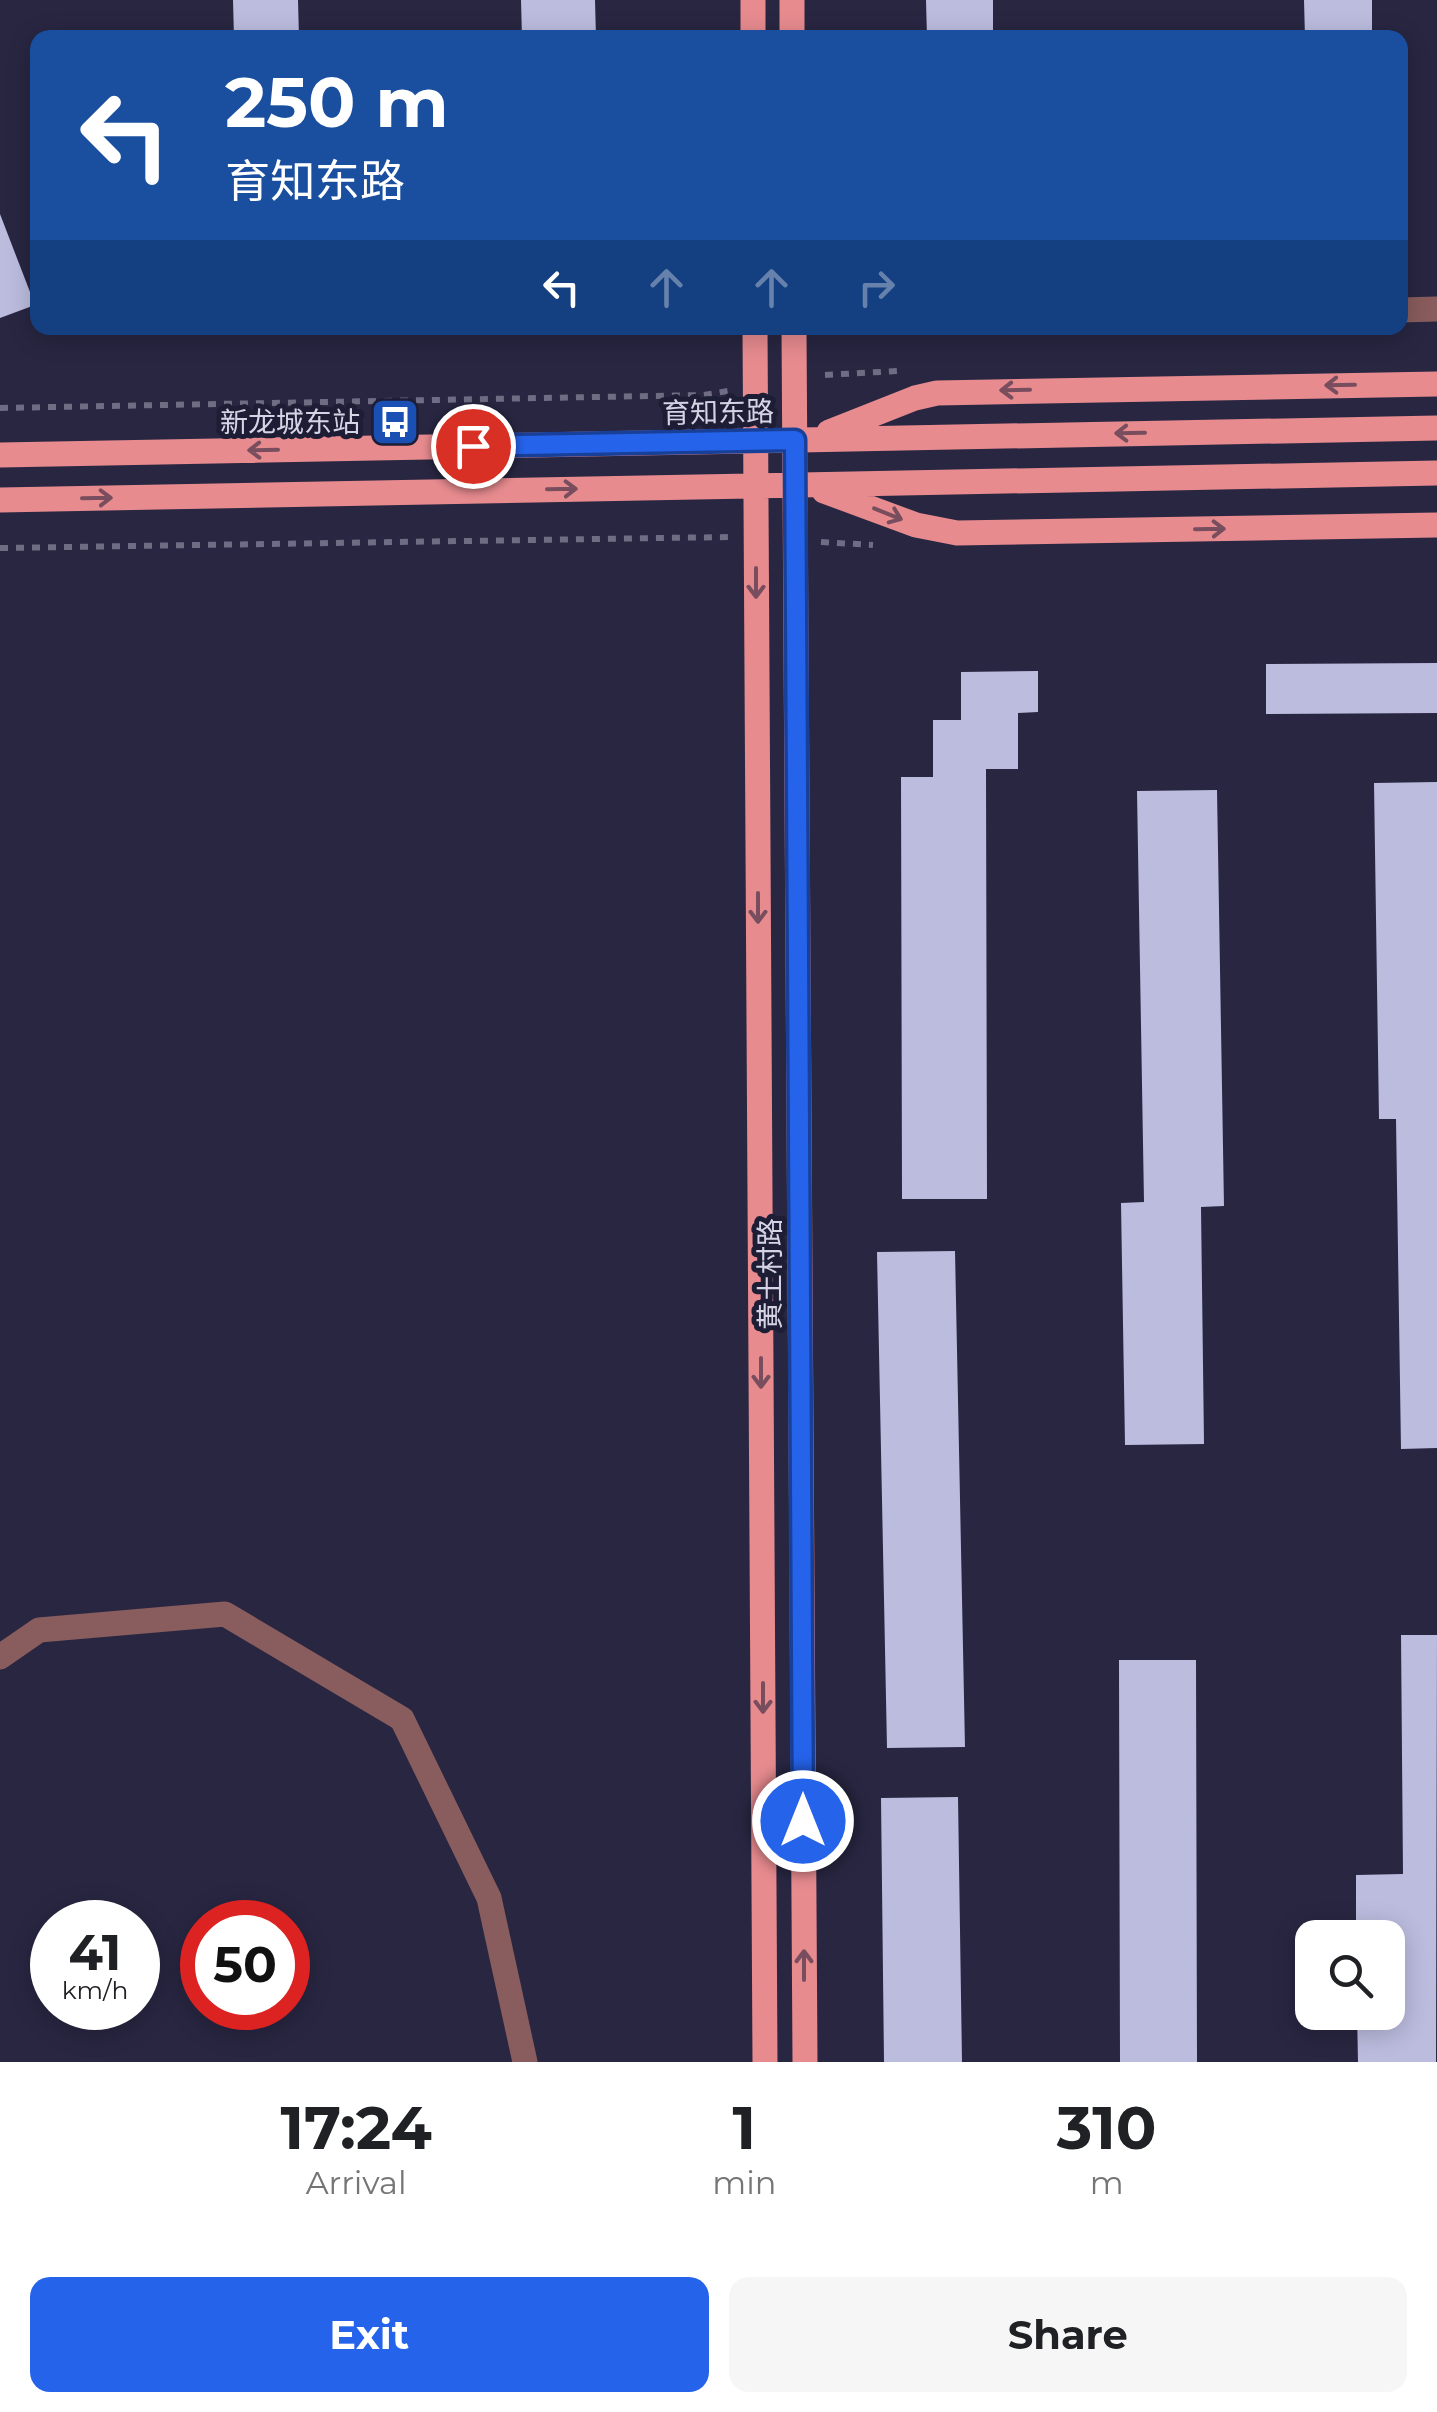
<!DOCTYPE html>
<html lang="en">
<head>
<meta charset="utf-8">
<style>
	body { margin:0; font-family:Montserrat,"Noto Sans SC",sans-serif; background:#f6f6f6; color:#202124; height:100vh; display:flex; flex-direction:column; font-size:38px; white-space:nowrap }
	* { box-sizing:border-box; margin:0 }
	p { font-size:32px; color:#757577 }
	.icon { flex:none; width:55px; height:55px; fill:none; stroke:currentColor; stroke-width:2; stroke-linecap:round; stroke-linejoin:round }
	.map { position:relative; height:2062px; overflow:hidden }
	.sheet { display:flex; flex-direction:column; background:#fff; flex:1 }
	.sheet>* { flex:none }
	.banner { position:absolute; left:30px; top:30px; width:1378px; height:305px; border-radius:20px; box-shadow:0 5px 25px #0003; background:#1a4fa0; color:#fff; overflow:hidden }
	.fabs { position:absolute; left:1295px; top:1920px; display:grid; gap:20px }
	.fabs a { display:grid; place-items:center; width:110px; height:110px; border-radius:20px; background:#fff; box-shadow:0 5px 25px #0003; font-size:50px }
	.speed { position:absolute; left:30px; top:1900px; display:flex; gap:20px; font-size:50px; font-weight:700; text-align:center }
	.speed>* { display:grid; place-content:center; width:130px; height:130px; border-radius:50%; background:#fff; box-shadow:0 5px 25px #0003; line-height:1 }
	.speed small { font-size:25px; font-weight:400 }
	.speed .limit { border:15px solid #d22; background:#fff; color:#111 }
	.pin { position:absolute; display:grid; place-items:center; width:85px; height:85px; color:#fff; margin:-42px; border:5px solid #fff; border-radius:50%; box-shadow:0 2px 10px #0007 }
	.me { position:absolute; width:110px; margin:-55px; rotate:0deg; stroke-linejoin:round; filter:drop-shadow(0 0 8px #0008) }
	.turn { display:flex; align-items:center; gap:35px; height:210px; padding:0 30px; font-size:45px }
	.turn .icon { width:130px; height:130px; stroke-width:2.5 }
	.turn b { display:block; font-size:70px; line-height:85px }
	.lanes { display:flex; align-items:center; height:95px; padding:0 30px; background:#0003; justify-content:center; gap:50px; direction:ltr }
	.lanes .off { opacity:.35 }
	.eta { display:flex; justify-content:space-evenly; align-items:center; height:170px; text-align:center }
	.eta b { font-size:60px; font-weight:700; line-height:70px }
	.action { display:flex; gap:20px; margin-top:auto; padding:20px 30px }
	.action a { flex:1; height:115px; border-radius:20px; background:#2563eb; color:#fff; font-size:40px; font-weight:700; line-height:115px; text-align:center }
	.action a+a { background:#f6f6f6; color:#202124 }
	.map>svg:first-child { display:block }
	.building { fill:#bcbcdf }
	.lines { fill:none; stroke-linecap:round; stroke-linejoin:round }
	.path { stroke:#6e6d84; stroke-width:6; stroke-dasharray:8 8; stroke-linecap:butt }
	.minor { stroke:#895c5d; stroke-width:25 }
	.major { stroke:#e78b8f; stroke-width:25 }
	.oneway { stroke:#784e5e }
	.route-casing { stroke:#184099; stroke-width:25 }
	.route { stroke:#2563eb; stroke-width:18 }
	.labels { text-anchor:middle; stroke-width:10; stroke-linejoin:round; paint-order:stroke }
	.street-label { font-size:28px; fill:#d4d4e5; stroke:#1e1d36 }
	.poi-label { font-size:28px; fill:#d4d4e5; stroke:#1e1d36; text-anchor:end }
</style>
</head>
<body>
<div class="map">
<svg width="1437" height="2062" viewBox="0 0 1437 2062">
	<rect width="100%" height="100%" fill="#282641"/>
	<path class="building" d="M233 0H298L299 38H234Z
		M521 0H595L596 38H522Z
		M926 0H993V38H927Z
		M1304 0H1372V38H1305Z
		M0 214 35 305 0 318Z
		M1437 663V713L1266 714V664Z
		M1038 671V712L1018 713V769H986L987 1199H902L901 777H933V720H961V672Z
		M1437 782V1448L1401 1449 1396 1119H1379L1374 783Z
		M1217 790 1224 1206 1201 1207 1204 1444 1125 1445 1121 1203 1144 1202 1137 791Z
		M955 1251 965 1747 887 1748 877 1252Z
		M1401 1635H1437L1436 2062H1358L1357 2012H1388V1938H1356V1875L1403 1874Z
		M1119 1660H1196L1197 2062H1120Z
		M958 1797 962 2062H884L881 1798Z"/>
	<g class="lines">
		<path class="path" d="M825 375 897 371
			M0 408 704 395 728 391
			M821 542 873 545
			M0 548 729 537"/>
		<path class="minor" d="M1400 310 1437 309
			M0 1657 39 1630 225 1614 402 1719 489 1898 525 2062"/>
		<path class="major" d="M753 0V38
			M792 0V38
			M755 328 765 2062
			M794 328 805 2062
			M829 432 915 398 937 393 1437 384
			M0 455 1437 428
			M824 491 916 525 957 533 1437 525
			M0 500 1437 473"/>
	</g>
	<defs><path id="oneway-shaft" d="M-6 0H5M1.5-3L5.5 0L1.5 3" fill="none" stroke-width="1.6" stroke-linecap="round" stroke-linejoin="round" transform="scale(2.5)"/></defs>
	<g class="oneway">
		<use href="#oneway-shaft" transform="translate(1340 385) rotate(179)"/>
		<use href="#oneway-shaft" transform="translate(1015 390) rotate(179)"/>
		<use href="#oneway-shaft" transform="translate(1130 433) rotate(179)"/>
		<use href="#oneway-shaft" transform="translate(263 450) rotate(179)"/>
		<use href="#oneway-shaft" transform="translate(562 489) rotate(-1)"/>
		<use href="#oneway-shaft" transform="translate(97 498) rotate(-1)"/>
		<use href="#oneway-shaft" transform="translate(888 514) rotate(22)"/>
		<use href="#oneway-shaft" transform="translate(1210 529) rotate(-1)"/>
		<use href="#oneway-shaft" transform="translate(756 583) rotate(90)"/>
		<use href="#oneway-shaft" transform="translate(758 908) rotate(90)"/>
		<use href="#oneway-shaft" transform="translate(761 1373) rotate(90)"/>
		<use href="#oneway-shaft" transform="translate(763 1698) rotate(90)"/>
		<use href="#oneway-shaft" transform="translate(804 1965) rotate(-90)"/>
	</g>
	<g class="lines">
		<g class="route-casing">
			<path id="route" d="M473 446 795 440 803 1821"/>
		</g>
		<use href="#route" class="route"/>
	</g>
	<defs>
		<g id="bus-square" transform="scale(2.5)"><rect x="-9" y="-9" width="18" height="18" rx="4" fill="#1a4fb4" stroke="#1e1d36"/><path d="M-5-6H5V4H4V6H2V4H-2V6H-4V4H-5ZM-3.5-4V0h7V-4ZM-3.5 1.2v1.5H-2V1.2ZM2 1.2v1.5H3.5V1.2Z" fill="#fff"/></g>
	</defs>
	<g fill-rule="evenodd">
		<use href="#bus-square" x="395" y="422"/>
	</g>
	<g class="labels">
		<g class="street-label">
			<text transform="translate(718 412) rotate(-1)" y="10">育知东路</text>
			<text transform="translate(770 1274) rotate(-90)" y="10">黄土村路</text>
		</g>
		<g class="poi-label">
			<text x="360" y="432">新龙城东站</text>
		</g>
	</g>
</svg>
<div class="fabs">
<a><svg class="icon" aria-label="search" viewBox="0 0 24 24"><circle cx="10" cy="10" r="6"/><path d="M15 15l6 6"/></svg></a>
</div>
<div class="speed"><div>41<small>km/h</small></div><div class="limit">50</div></div>
<div class="pin" style="left:473px;top:446px;background:#d93025"><svg class="icon" aria-label="arrive" viewBox="0 0 24 24"><path d="M6 21V4h12l-3 4 3 4H6"/></svg></div>
<svg class="me" style="left:803px;top:1821px" viewBox="-20 -20 40 40"><circle r="17" fill="#2563eb" stroke="#fff" stroke-width="3"/><path d="M0-11L8 9 0 5-8 9z" fill="#fff"/></svg>
<div class="banner">
<div class="turn"><svg class="icon" aria-label="left" viewBox="0 0 24 24"><path d="M17 20v-9H6M10 6l-5 5 5 5"/></svg><div><b>250 m</b>育知东路</div></div>
<div class="lanes"><svg class="icon" aria-label="left" viewBox="0 0 24 24"><path d="M17 20v-9H6M10 6l-5 5 5 5"/></svg><svg class="icon off" aria-label="ahead" viewBox="0 0 24 24"><path d="M12 20V5M6 11l6-6 6 6"/></svg><svg class="icon off" aria-label="ahead" viewBox="0 0 24 24"><path d="M12 20V5M6 11l6-6 6 6"/></svg><svg class="icon off" aria-label="right" viewBox="0 0 24 24"><path d="M7 20v-9h11M14 6l5 5-5 5"/></svg></div>
</div>
</div>
<section class="sheet">
<div class="eta">
<div><b>17:24</b><p>Arrival</p></div>
<div><b>1</b><p>min</p></div>
<div><b>310</b><p>m</p></div>
</div>
<div class="action"><a>Exit</a><a>Share</a></div>
</section>
</body>
</html>
